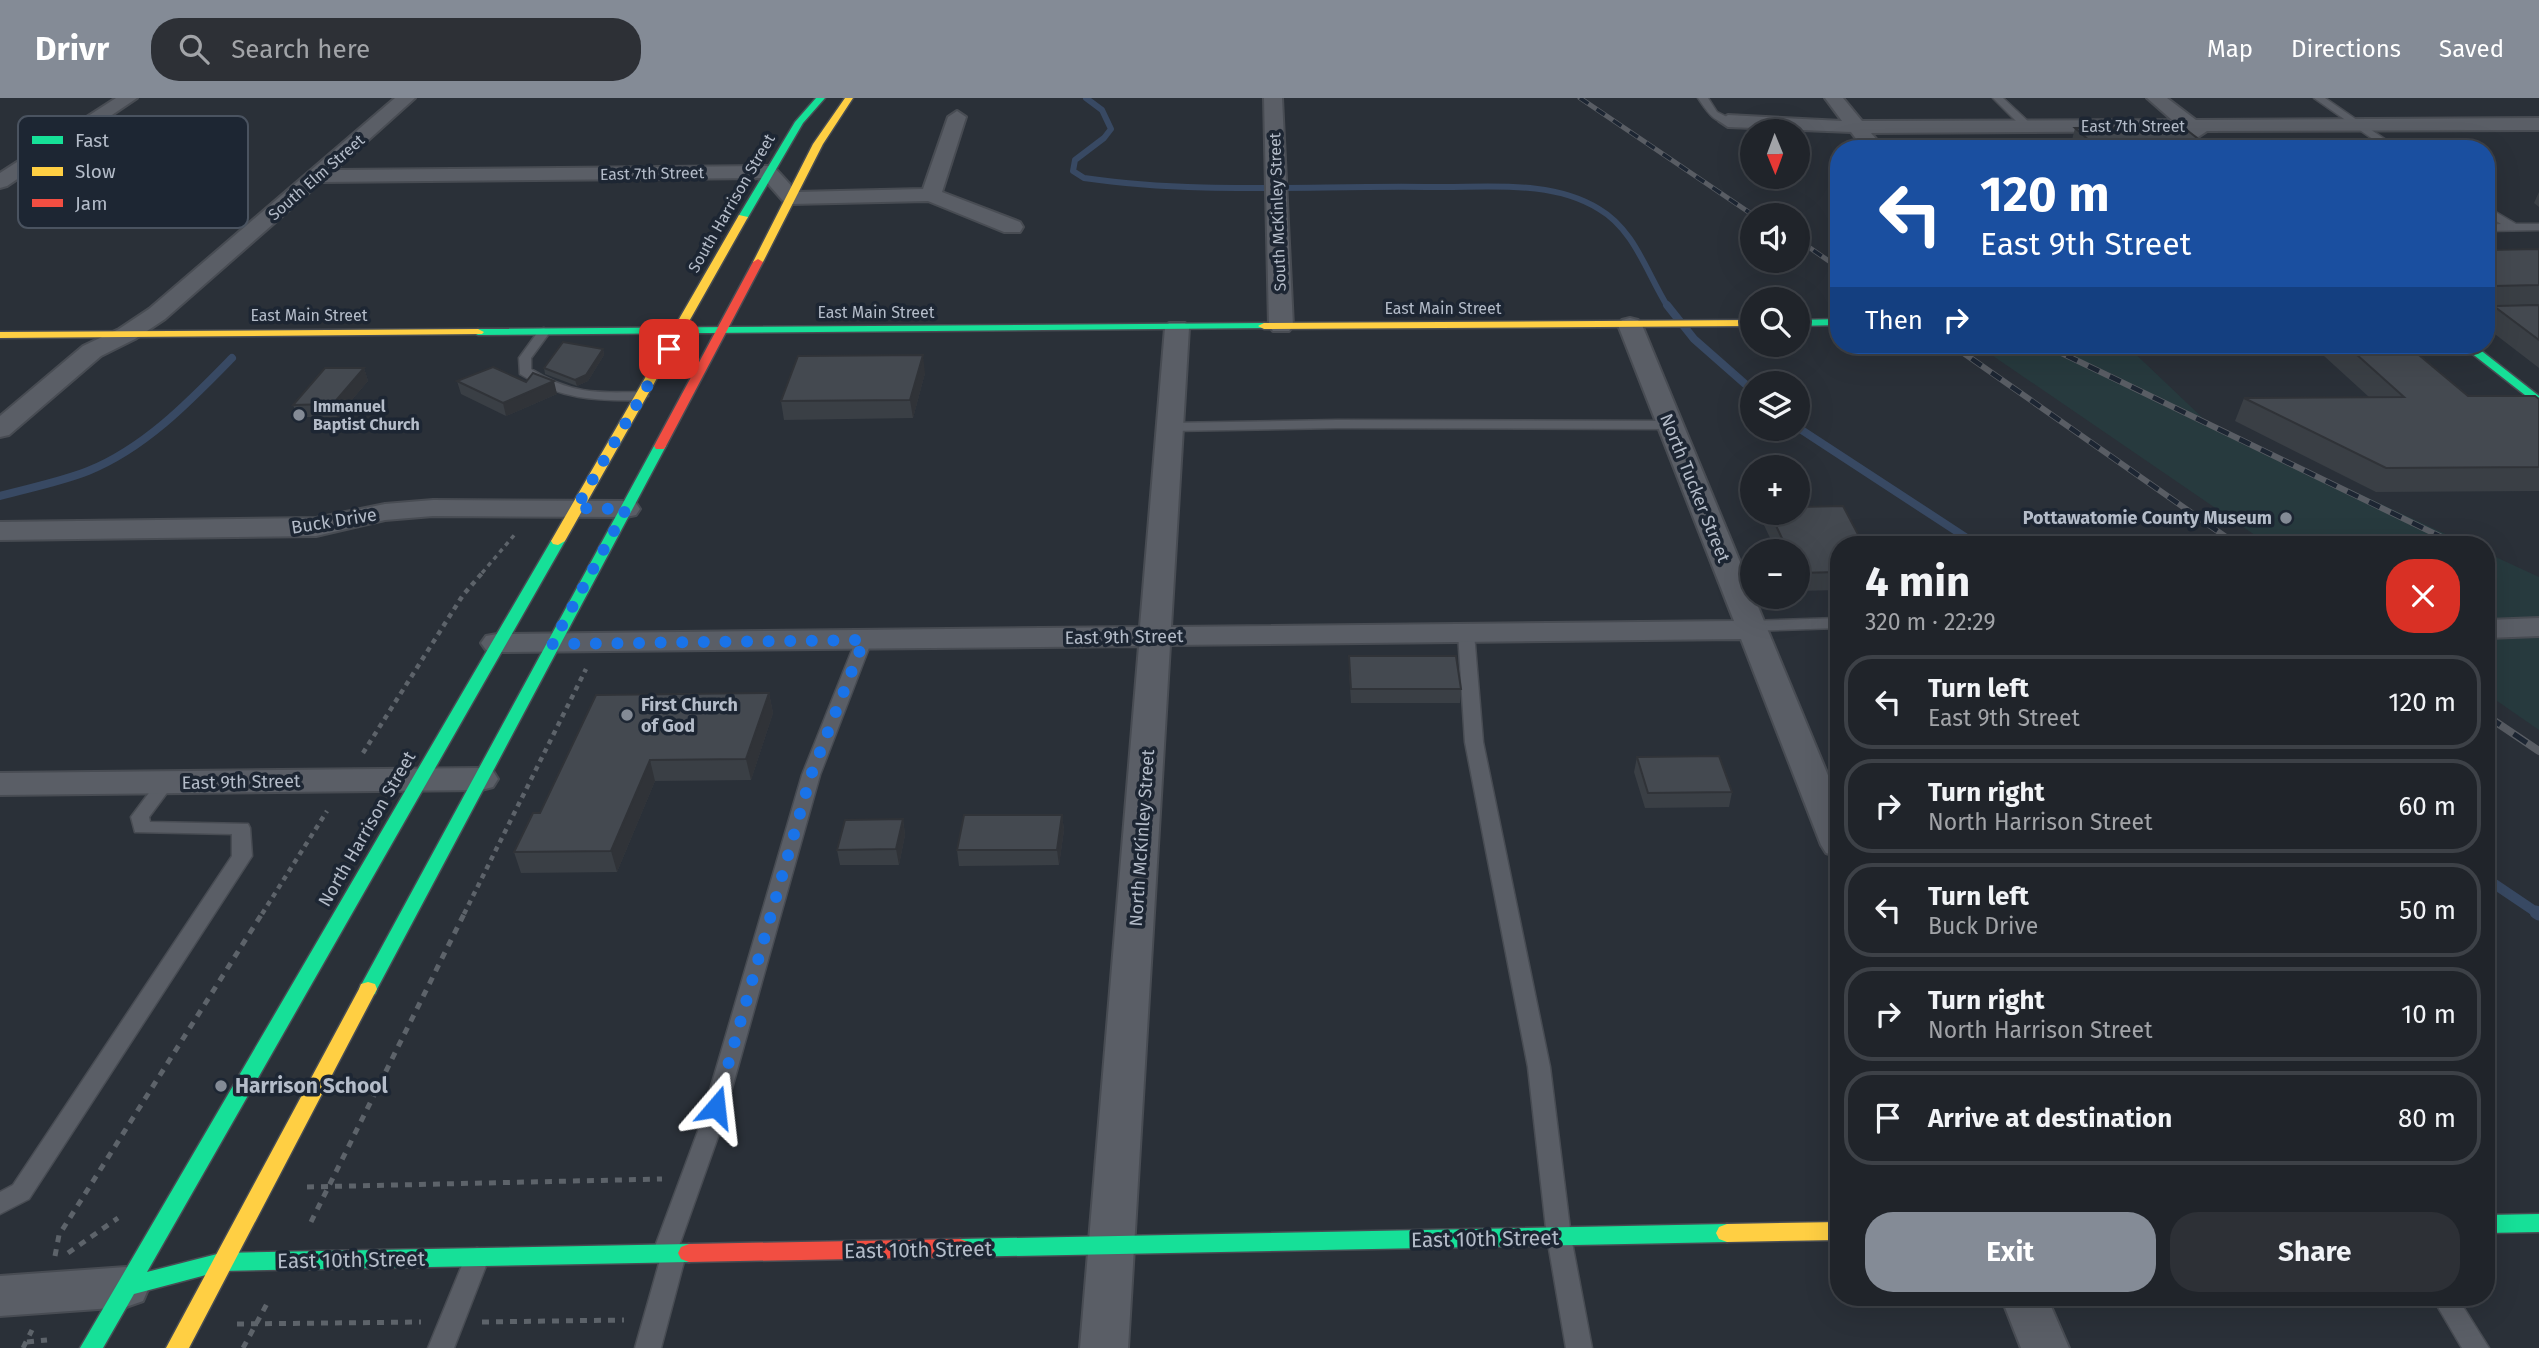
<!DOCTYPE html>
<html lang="en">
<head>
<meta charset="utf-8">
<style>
	body { margin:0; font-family:"Fira Sans",sans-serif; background:#2d3036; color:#f1f3f6; height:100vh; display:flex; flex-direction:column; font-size:26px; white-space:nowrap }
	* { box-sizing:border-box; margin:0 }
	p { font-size:23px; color:#a2a4a8 }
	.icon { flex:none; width:38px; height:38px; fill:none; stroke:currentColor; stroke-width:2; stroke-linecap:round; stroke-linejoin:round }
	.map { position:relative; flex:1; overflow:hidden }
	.drawer { position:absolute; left:1830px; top:438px; width:665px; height:770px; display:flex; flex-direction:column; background:#20242a; border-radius:28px; box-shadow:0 7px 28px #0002,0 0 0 2px #3d4147 }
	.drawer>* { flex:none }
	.guide { position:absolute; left:1830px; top:42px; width:665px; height:214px; border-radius:28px; box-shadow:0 7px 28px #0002,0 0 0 2px #3d4147; background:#1a4fa0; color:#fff; overflow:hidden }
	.needle { width:46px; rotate:179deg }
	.buttons { position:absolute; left:1740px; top:21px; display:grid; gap:14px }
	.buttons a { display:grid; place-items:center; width:70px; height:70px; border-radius:50%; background:#20242a; box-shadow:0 7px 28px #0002,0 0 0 2px #3d4147; font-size:35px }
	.pin { position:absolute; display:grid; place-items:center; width:60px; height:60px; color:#fff; margin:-30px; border-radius:14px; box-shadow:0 4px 10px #0006 }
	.me { position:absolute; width:77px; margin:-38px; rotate:17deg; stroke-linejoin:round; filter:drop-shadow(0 0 5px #0008) }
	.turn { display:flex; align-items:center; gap:24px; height:147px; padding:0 35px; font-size:32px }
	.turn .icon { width:91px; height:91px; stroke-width:2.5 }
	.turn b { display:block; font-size:49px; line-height:60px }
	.then { display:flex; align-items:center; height:66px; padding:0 35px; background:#0003; gap:14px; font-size:26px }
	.round { display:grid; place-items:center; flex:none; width:74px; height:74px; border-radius:28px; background:#2d3036 }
	.summary { display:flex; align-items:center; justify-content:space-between; height:119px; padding:0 35px }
	h1 { font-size:42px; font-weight:700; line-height:52px }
	.action { display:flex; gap:14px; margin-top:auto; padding:14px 35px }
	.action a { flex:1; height:80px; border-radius:28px; background:#848b96; color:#fff; font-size:28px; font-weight:700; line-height:80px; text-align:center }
	.action a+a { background:#2d3036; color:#f1f3f6 }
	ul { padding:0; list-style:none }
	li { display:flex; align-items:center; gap:21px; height:94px; margin:0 14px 10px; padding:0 21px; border:4px solid #3d4147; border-radius:28px }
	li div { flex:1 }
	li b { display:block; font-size:26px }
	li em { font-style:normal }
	header { display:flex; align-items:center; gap:42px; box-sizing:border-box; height:98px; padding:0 35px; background:#848b96; color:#fff }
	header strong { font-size:33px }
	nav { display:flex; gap:38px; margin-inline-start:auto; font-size:24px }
	.search { width:490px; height:63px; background:#2d3036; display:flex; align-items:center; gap:18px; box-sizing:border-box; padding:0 24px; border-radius:28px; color:#a2a4a8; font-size:26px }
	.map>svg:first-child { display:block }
	.green { fill:#273a3e }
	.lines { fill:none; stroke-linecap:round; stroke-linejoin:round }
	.stream-far3 { stroke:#384963; stroke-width:6 }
	.stream-far2 { stroke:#384963; stroke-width:8 }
	.stream-far1 { stroke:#384963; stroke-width:10 }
	.stream { stroke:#384963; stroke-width:13 }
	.lane-casing { stroke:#484c53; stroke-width:3 }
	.street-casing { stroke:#484c53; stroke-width:4 }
	.fast-casing { stroke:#484c53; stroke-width:3 }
	.slow-casing { stroke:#484c53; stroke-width:3 }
	.jam-casing { stroke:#484c53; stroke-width:3 }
	.path-far2 { stroke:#5d636a; stroke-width:3.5; stroke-dasharray:4.5 4.5; stroke-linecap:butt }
	.path-far1 { stroke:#5d636a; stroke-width:4.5; stroke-dasharray:5 5; stroke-linecap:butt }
	.path { stroke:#5d636a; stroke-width:5; stroke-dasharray:7 7; stroke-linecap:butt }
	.lane { fill:#5a5e66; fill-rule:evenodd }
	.street { fill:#5a5e66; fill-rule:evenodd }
	.fast { fill:#16e098; fill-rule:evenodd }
	.slow { fill:#ffcf43; fill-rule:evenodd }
	.jam { fill:#f24e42; fill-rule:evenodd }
	.rail-far2-casing { stroke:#595d64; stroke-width:5 }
	.rail-far1-casing { stroke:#595d64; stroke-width:6 }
	.rail-casing { stroke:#595d64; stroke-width:8 }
	.rail-far2 { stroke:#1d2633; stroke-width:3.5; stroke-dasharray:10; stroke-linecap:butt }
	.rail-far1 { stroke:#1d2633; stroke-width:4.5; stroke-dasharray:12; stroke-linecap:butt }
	.rail { stroke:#1d2633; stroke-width:5; stroke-dasharray:16; stroke-linecap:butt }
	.wall { fill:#3a3f45 }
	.shaded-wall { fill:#303338 }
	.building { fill:#444950; stroke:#303338; stroke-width:2 }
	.route { stroke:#1a73e8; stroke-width:12; stroke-dasharray:0 21.6 }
	.poi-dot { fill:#848b96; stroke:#1d2633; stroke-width:2.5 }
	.labels { text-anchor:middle; stroke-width:7; stroke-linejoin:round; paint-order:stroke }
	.far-street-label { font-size:16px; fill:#b4bcc9; stroke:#1d2633 }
	.far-poi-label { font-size:16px; font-weight:bold; fill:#b4bcc9; stroke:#1d2633; text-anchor:start }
	.street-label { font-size:18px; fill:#b4bcc9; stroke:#1d2633 }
	.poi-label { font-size:18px; font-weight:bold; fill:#b4bcc9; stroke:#1d2633; text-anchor:end }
	.near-poi-label { font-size:21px; font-weight:bold; fill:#b4bcc9; stroke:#1d2633; text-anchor:start }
	.near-street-label { font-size:21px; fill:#b4bcc9; stroke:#1d2633 }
	.key { fill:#1d2633; stroke:#4a5360; stroke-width:2 }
	.key-label { font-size:19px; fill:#b4bcc9 }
</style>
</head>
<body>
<header>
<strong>Drivr</strong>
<div class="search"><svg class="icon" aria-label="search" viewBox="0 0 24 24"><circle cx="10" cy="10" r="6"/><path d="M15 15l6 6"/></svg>Search here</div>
<nav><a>Map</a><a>Directions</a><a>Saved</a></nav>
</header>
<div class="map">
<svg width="2539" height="1250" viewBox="0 0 2539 1250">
	<rect width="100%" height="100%" fill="#2a3038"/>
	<path class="green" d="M1977 247H2126L2209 326 2467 446H2268Z
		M2487 455 2539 479V632L2487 596Z"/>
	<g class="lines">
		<path class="stream-far3" d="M1086 0 1102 12 1111 31 1104 40 1075 62 1073 73 1084 80C1199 97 1317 87 1433 89 1487 90 1551 81 1599 111 1635 132 1647 176 1668 209"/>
		<path class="stream-far2" d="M1667 207 1694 241 1752 292
			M1797 329 1976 446
			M0 398C29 390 60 384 88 373 145 350 190 303 232 260"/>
		<path class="stream-far1" d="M2487 781 2539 816"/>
		<path class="stream" d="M2536 814 2539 816"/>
		<g class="lane-casing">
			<path id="lane" d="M1698 0H1708L1717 14 1731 21V25C1714 26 1707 13 1698 0Z
				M1993 0H2003L2032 27V31H2024Z
				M2314 0H2325L2399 51H2387Z
				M2487 109 2516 126H2539V132L2487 133V127L2501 126 2487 117Z
				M544 230 550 234 531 260V271C570 296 597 295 641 294L648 298 641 302C595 303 560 301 520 276L519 260 540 231Z
				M1337 322 1670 323 1677 327 1670 331 1337 330 1170 333 1163 329 1170 325Z
				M1839 520V530L1750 533 1742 528 1750 523Z
				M1466 530 1474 535 1483 644 1550 969 1571 1139 1592 1250H1566L1547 1139 1528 969 1465 644 1458 535Z
				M864 537 872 542 820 677 720 1033 679 1148 686 1156 661 1250H635L660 1162 653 1154 698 1033 802 677 856 542Z
				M166 678 175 684 149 719 150 724 248 726 250 730 252 758 29 1101 0 1116V1094L13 1087 232 758V736L135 734 131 719 160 680Z
				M477 1150 486 1153 489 1160 454 1250H428L465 1160 468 1153Z
				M2432 1199H2457L2489 1250H2462Z"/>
		</g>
		<g class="street-casing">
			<path id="street" d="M116 0H137L7 88 0 90V75Z
				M395 0H415L335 72 768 68 775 70 797 94 923 91 948 19 957 13 966 19 942 94 1020 124 1023 129 1020 134H1004L928 103 791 106 784 104 763 80 321 84 165 221 135 241 101 258 9 337 0 339V318L83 248 119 231 149 211Z
				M1264 0H1282L1293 228 1289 233H1273L1269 228Z
				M1825 0H1843L1862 23 2172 22 2147 0H2167L2196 22 2539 20V32L2207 33 2198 39 2187 33 1871 35 1877 42 1867 48 1860 46 1851 34 1728 29 1719 23 1728 17 1842 23Z
				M1630 220 1638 222 1642 227 1752 493V499H1754L1839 704V759L1826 755 1821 747 1741 541 1170 547 1128 1250H1080L1139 548 497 554 486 552 481 545 486 538 497 536 1140 529 1165 230 1169 225H1185L1189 230 1171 529 1734 523 1618 227 1622 222Z
				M433 402 626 403 636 405 640 411 636 417 626 419 433 418 385 422 316 438 0 442V424L316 420 385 406Z
				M2539 520V538L2487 540V522Z
				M481 670 493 673 498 681 493 689 481 692 0 697V675Z
				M126 1169 143 1175 149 1189 143 1203 126 1209 0 1218V1178Z
				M2001 1199H2047L2069 1250H2021Z"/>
		</g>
		<g class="fast-casing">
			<path id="fast" d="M816 0H825L803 25 747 121H739L738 119 795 24Z
				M1839 221V227L1797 228V222Z
				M1264 225 1270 228 1268 230 478 237 472 234 478 231Z
				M2461 247H2474L2539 298V308Z
				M660 344 666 348 377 891 375 896 368 898 361 896 359 891 654 348Z
				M558 439 565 443 147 1174 221 1155 689 1146 697 1149 700 1155 697 1161 689 1164 221 1173 134 1196 103 1250H80L551 443Z
				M2539 1116V1134L2487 1135V1117Z
				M1727 1126 1735 1129 1738 1135 1735 1141 1727 1144 960 1159 952 1156 949 1150 952 1144 960 1141Z"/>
		</g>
		<g class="slow-casing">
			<path id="slow" d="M845 0H853L823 46 763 164 754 166 753 164 813 46Z
				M739 117 748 119 565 443 558 447 553 446 551 443Z
				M1752 222V228L1264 231 1258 228 1264 225Z
				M478 231 484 234 482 236 0 240V234Z
				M368 884 375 886 377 891 189 1250H166L359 891 361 886Z
				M1839 1124V1142L1727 1144 1719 1141 1716 1135 1719 1129 1727 1126Z"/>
		</g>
		<g class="jam-casing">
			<path id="jam" d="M758 161 763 164 666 348 664 351H656L654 348 753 164Z
				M960 1141 968 1144 971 1150 968 1156 960 1159 689 1164 681 1161 678 1155 681 1149 689 1146Z"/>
		</g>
		<path class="path-far2" d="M482 475 516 435"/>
		<path class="path-far1" d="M363 655 463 497 483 474
			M262 816 327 713
			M464 816 586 571"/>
		<path class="path" d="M307 1089 662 1081
			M311 1124 465 814
			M68 1155 118 1120
			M55 1158 59 1137 263 814
			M482 1224 624 1222
			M237 1226 421 1224
			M27 1244 47 1242
			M23 1250 32 1232
			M243 1250 269 1202"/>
		<use href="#lane" class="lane"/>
		<use href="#street" class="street"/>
		<use href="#fast" class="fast"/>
		<use href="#slow" class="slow"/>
		<use href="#jam" class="jam"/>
		<g class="rail-far2-casing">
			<path id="rail-far2" d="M1580 0 1753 117
				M1797 141 1839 170"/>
		</g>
		<g class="rail-far1-casing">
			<path id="rail-far1" d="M1952 247 2236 446
				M2045 247 2456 446"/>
		</g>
		<g class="rail-casing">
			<path id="rail" d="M2487 618 2539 653"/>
		</g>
		<use href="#rail-far2" class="rail-far2"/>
		<use href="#rail-far1" class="rail-far1"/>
		<use href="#rail" class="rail"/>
	</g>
	<path class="wall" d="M2075 30 2211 51H2077L2071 46Z
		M2539 94V109L2534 105Z
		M2539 151V206L2496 208 2539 207V270L2487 230V152Z
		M2139 247H2203L2201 253 2146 254Z
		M2312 247H2407L2468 298 2539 301V393L2376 394 2235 323 2244 300 2369 299Z
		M603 251 604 257 588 283 577 288 545 276 544 270Z
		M364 270 368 283 337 319H298L293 307Z
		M925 275 913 320 784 322 781 303Z
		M457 283 526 284 557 296 506 318 461 296Z
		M1766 415H1797L1839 446V492L1797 493V453H1776L1764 427Z
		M1349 558 1461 591 1460 605H1351L1349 573Z
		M769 595 773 615 751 682 655 683 617 774 521 775 514 754 540 715Z
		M1637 659 1732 694 1729 709 1645 710 1634 674Z
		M1062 717 1064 732 1059 767 959 768 957 752Z
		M903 721 905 737 899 767H840L837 752Z"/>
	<path class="shaded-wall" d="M603 251 604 257 588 283 577 288 575 282Z
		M923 257 925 275 913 320 910 302Z
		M364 270 368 283 337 319 333 306Z
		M554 283 557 296 506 318 503 305Z
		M769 595 773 615 751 682 746 661Z
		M650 662 655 683 617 774 611 753Z
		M1062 717 1064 732 1059 767 1057 752Z
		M903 721 905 737 899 767 896 751Z"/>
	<path class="building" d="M2183 29 2211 51H2099L2075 30Z
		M2539 151V187L2494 188 2493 206 2496 208 2539 207V242L2487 203V152Z
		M563 244 603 251 586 277 575 282 544 270Z
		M2346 247H2407L2468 298H2535L2539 301V369L2386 370 2244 300 2404 299Z
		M923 257 910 302 781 303 798 258Z
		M493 269 526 284 533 275 554 283 503 305 457 283Z
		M325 270H364L333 306 293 307Z
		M1843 408 1862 444 1922 443 1924 446H1839V474L1798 475 1797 473V453H1788L1770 415H1797V409Z
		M1349 558H1456L1461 591H1351Z
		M769 595 746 661 650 662 611 753 514 754 533 715H540L596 597Z
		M1719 658 1732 694 1648 695 1637 659Z
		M964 717H1062L1057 752H957Z
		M903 721 896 751 837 752 845 722Z"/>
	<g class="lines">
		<path class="route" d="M669 251 576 410 626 411 552 546 864 542 811 677 716 1009"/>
	</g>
	<g class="poi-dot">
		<circle cx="299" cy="317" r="7"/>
		<circle cx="2286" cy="420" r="7"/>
		<circle cx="627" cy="617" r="7"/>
		<circle cx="221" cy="988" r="7"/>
	</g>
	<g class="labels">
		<g class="far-street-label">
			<text x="2133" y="34">East 7th Street</text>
			<text transform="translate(652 75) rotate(-1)" y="6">East 7th Street</text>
			<text transform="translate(316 79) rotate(-41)" y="6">South Elm Street</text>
			<text transform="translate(731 105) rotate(-60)" y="6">South Harrison Street</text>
			<text transform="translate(1277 114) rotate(-92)" y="6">South McKinley Street</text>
			<text x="1443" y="216">East Main Street</text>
			<text x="876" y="220">East Main Street</text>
			<text x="309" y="223">East Main Street</text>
		</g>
		<g class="far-poi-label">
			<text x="313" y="314">Immanuel<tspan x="313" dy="18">Baptist Church</tspan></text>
		</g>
		<g class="street-label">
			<text transform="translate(1695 390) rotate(68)" y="6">North Tucker Street</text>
			<text transform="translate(334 423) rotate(-9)" y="6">Buck Drive</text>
			<text transform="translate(1124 539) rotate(-1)" y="6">East 9th Street</text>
			<text transform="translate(241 684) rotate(-1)" y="6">East 9th Street</text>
			<text transform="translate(367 731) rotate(-60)" y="6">North Harrison Street</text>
			<text transform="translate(1142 740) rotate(-86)" y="6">North McKinley Street</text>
		</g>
		<g class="poi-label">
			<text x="2272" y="426">Pottawatomie County Museum</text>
			<text x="641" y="613" text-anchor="start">First Church<tspan x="641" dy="21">of God</tspan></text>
		</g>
		<g class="near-poi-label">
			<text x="235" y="995">Harrison School</text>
		</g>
		<g class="near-street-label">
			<text transform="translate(1485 1141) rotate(-1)" y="7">East 10th Street</text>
			<text transform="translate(918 1152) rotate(-1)" y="7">East 10th Street</text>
			<text transform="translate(351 1162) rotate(-1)" y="7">East 10th Street</text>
		</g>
	</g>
	<rect x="18" y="18" width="230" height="112" rx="10" class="key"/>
	<rect x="32" y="38" width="31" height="8" fill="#16e098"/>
	<rect x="32" y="69" width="31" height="9" fill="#ffcf43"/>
	<rect x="32" y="101" width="31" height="8" fill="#f24e42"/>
	<g class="key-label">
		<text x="75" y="49">Fast</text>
		<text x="75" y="80">Slow</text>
		<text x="75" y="112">Jam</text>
	</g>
</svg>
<div class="buttons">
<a><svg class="needle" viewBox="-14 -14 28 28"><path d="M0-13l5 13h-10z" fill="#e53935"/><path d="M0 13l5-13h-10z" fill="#a2a4a8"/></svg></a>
<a><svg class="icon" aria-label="sound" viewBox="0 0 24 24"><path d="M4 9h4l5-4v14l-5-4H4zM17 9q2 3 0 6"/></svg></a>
<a><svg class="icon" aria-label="search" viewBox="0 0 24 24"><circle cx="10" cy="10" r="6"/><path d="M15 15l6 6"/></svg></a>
<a><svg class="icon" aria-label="layers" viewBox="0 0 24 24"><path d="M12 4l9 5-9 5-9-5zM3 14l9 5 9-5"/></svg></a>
<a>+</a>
<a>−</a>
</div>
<div class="pin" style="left:669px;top:251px;background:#d93025"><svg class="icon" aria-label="arrive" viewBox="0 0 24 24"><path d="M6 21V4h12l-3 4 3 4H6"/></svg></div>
<svg class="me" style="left:716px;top:1009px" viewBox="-20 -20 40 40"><path d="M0-17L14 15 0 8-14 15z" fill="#1a73e8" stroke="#fff" stroke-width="4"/></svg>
<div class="guide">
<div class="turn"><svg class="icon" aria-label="left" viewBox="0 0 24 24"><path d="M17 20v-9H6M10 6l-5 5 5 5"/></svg><div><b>120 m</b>East 9th Street</div></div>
<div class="then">Then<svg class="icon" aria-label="right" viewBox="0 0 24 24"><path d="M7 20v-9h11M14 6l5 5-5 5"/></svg></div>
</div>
<section class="drawer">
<div class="summary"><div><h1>4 min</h1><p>320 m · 22:29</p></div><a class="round" style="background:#d93025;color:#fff"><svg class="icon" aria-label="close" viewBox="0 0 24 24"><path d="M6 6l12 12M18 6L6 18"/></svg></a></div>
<ul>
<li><svg class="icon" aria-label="left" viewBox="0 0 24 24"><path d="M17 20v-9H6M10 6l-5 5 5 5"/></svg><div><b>Turn left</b><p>East 9th Street</p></div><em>120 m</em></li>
<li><svg class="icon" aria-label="right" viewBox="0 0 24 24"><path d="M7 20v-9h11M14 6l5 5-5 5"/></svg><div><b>Turn right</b><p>North Harrison Street</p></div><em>60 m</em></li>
<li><svg class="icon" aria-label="left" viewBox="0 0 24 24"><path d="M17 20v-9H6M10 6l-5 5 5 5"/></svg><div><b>Turn left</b><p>Buck Drive</p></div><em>50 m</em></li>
<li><svg class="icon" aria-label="right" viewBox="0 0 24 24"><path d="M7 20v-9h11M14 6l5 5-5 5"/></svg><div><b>Turn right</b><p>North Harrison Street</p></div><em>10 m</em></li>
<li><svg class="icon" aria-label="arrive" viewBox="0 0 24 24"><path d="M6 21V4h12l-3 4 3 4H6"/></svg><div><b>Arrive at destination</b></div><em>80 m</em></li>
</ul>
<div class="action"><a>Exit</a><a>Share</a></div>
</section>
</div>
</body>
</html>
